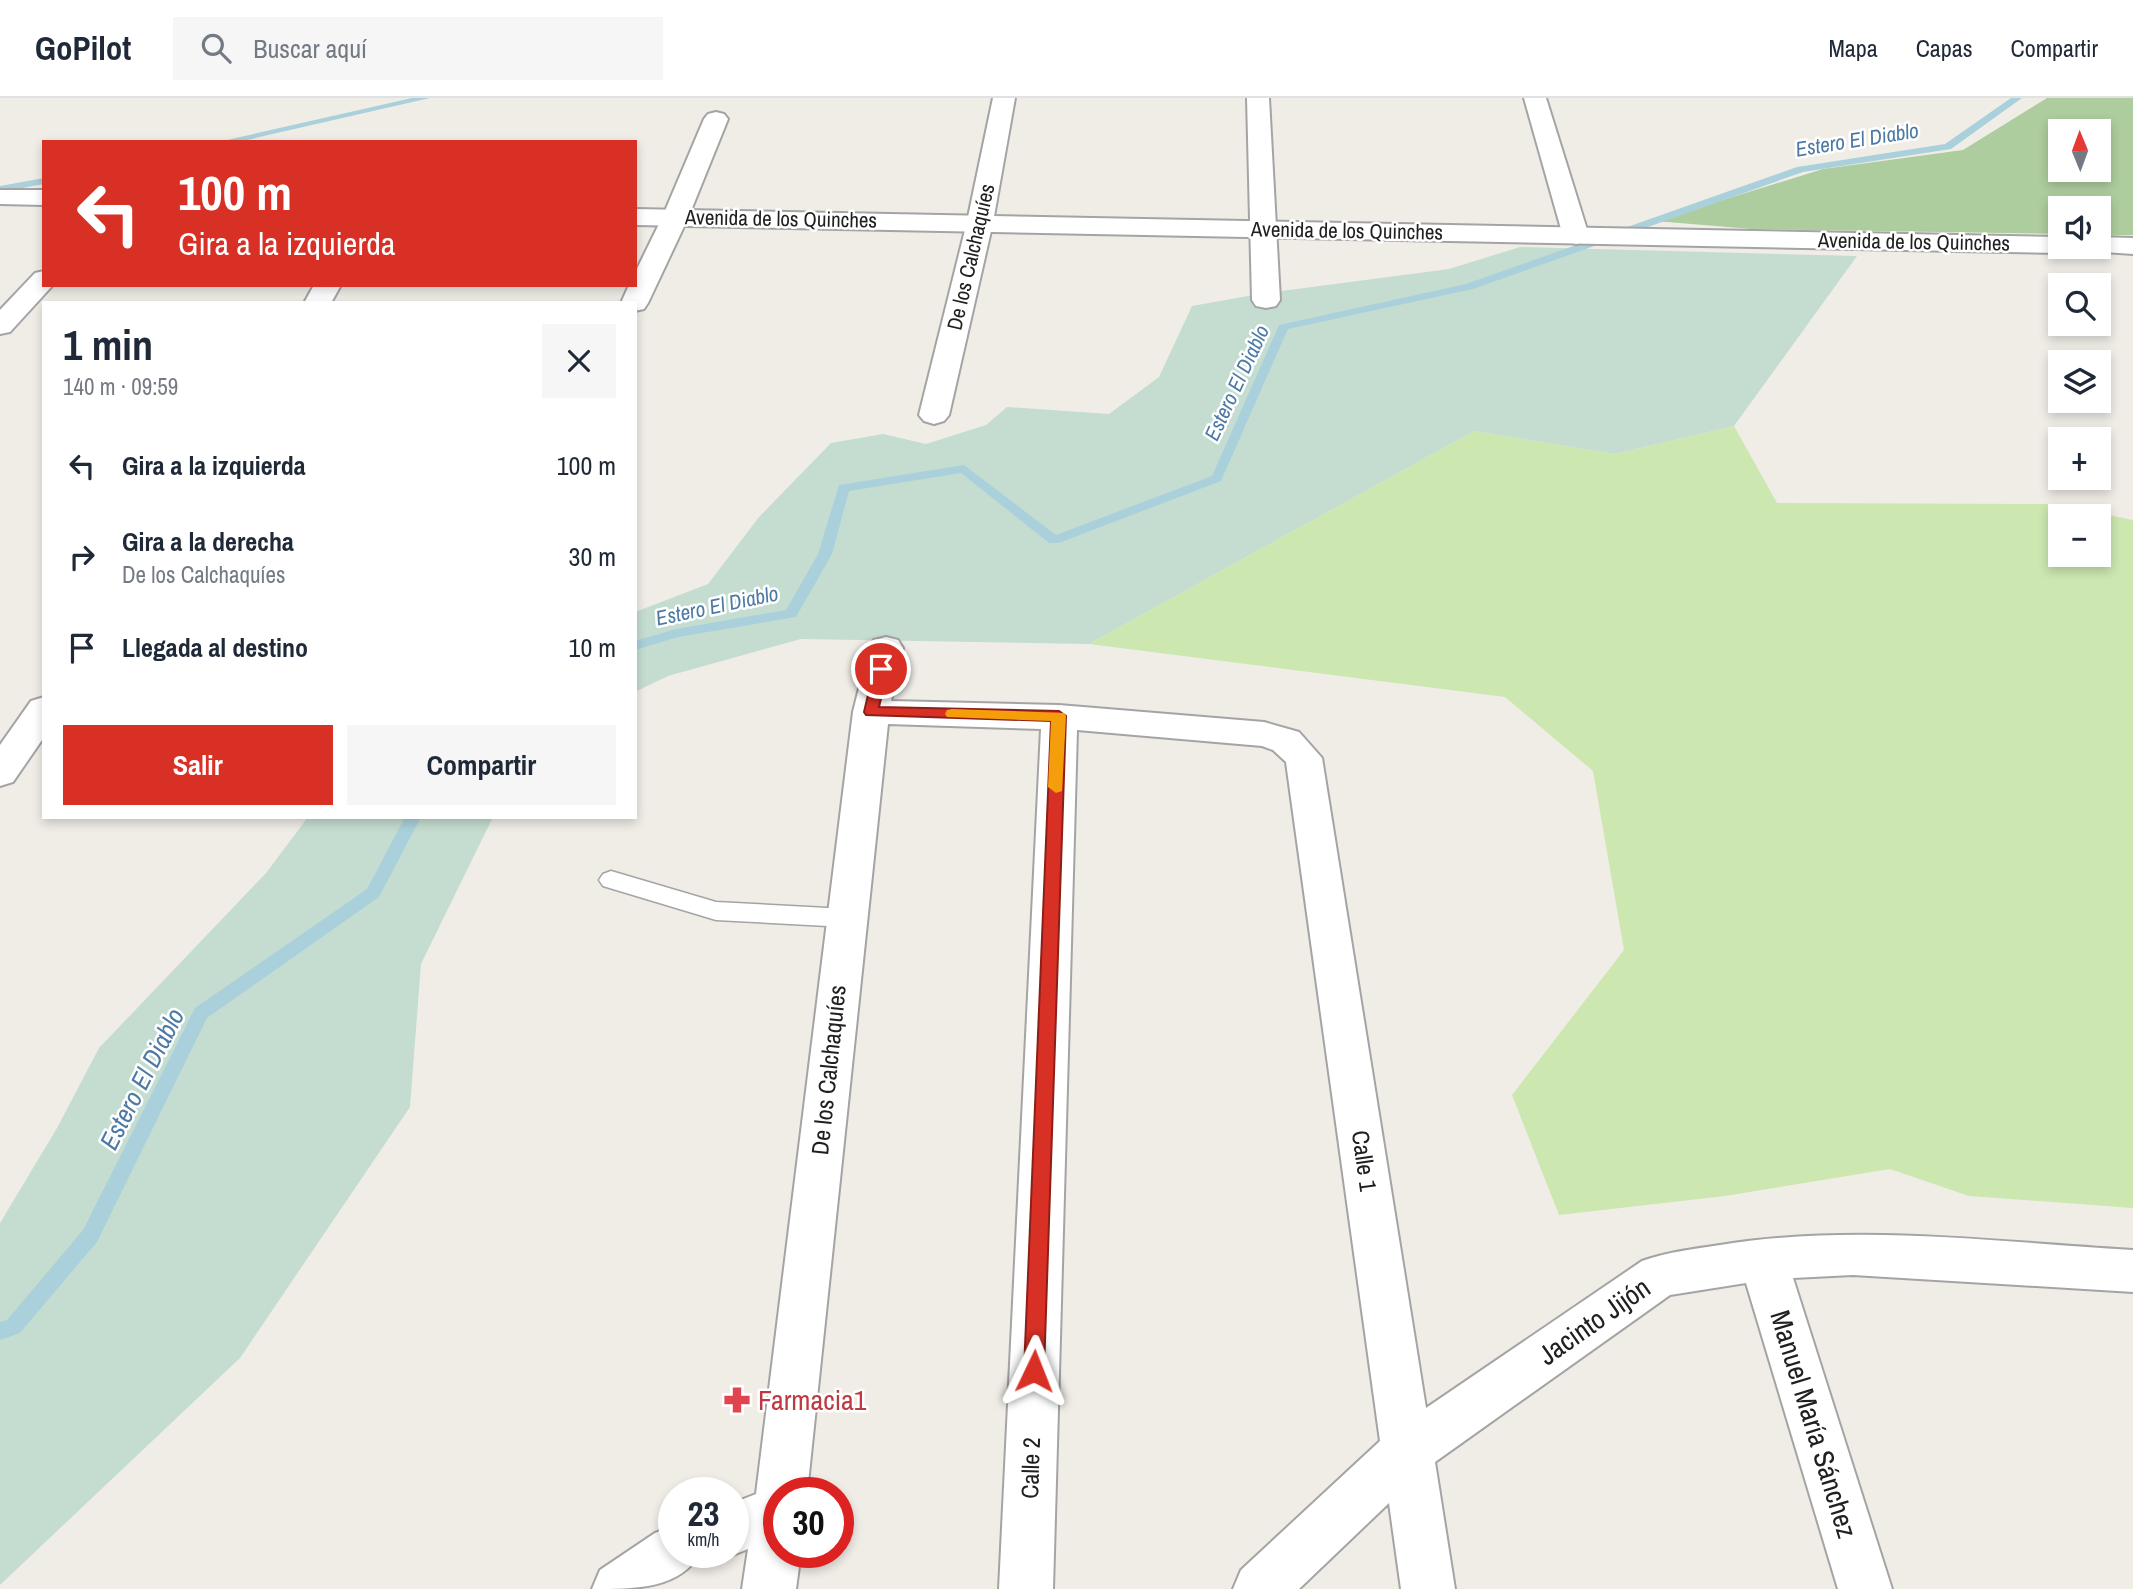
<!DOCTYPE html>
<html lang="es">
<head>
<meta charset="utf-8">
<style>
	body { margin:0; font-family:"Archivo Narrow",sans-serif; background:#f6f6f7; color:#1f2937; height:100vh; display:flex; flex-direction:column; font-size:26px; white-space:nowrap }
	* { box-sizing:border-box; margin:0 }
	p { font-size:23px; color:#747a83 }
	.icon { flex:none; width:38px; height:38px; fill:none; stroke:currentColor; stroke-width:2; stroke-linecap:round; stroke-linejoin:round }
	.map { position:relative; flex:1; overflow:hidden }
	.side { position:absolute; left:42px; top:203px; width:595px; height:518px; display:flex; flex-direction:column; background:#fff; border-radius:0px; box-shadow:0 4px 10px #0003 }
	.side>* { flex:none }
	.guide { position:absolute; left:42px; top:42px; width:595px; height:147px; border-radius:0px; box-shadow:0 4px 10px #0003; background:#d93025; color:#fff; overflow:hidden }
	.needle { width:46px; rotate:359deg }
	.controls { position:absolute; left:2048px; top:21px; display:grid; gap:14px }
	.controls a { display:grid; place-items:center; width:63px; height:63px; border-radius:0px; background:#fff; box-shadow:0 4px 10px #0003; font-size:35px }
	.speed { position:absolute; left:658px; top:1379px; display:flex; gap:14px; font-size:35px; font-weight:700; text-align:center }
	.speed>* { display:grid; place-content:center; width:91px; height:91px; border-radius:50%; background:#fff; box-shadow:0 4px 10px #0003; line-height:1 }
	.speed small { font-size:18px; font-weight:400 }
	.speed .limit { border:10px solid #d22; background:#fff; color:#111 }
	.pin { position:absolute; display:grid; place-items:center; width:60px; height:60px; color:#fff; margin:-30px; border:4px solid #fff; border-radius:50%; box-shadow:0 2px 7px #0007 }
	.me { position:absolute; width:77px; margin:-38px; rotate:2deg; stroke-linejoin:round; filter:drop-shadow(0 0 5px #0008) }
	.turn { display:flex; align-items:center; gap:24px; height:147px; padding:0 21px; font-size:32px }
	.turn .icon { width:91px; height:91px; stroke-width:2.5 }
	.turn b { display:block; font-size:49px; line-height:60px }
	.round { display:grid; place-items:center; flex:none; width:74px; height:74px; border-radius:0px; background:#f6f6f7 }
	.overview { display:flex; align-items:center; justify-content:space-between; height:119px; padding:0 21px }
	h1 { font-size:42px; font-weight:700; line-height:52px }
	.action { display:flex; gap:14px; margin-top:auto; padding:14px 21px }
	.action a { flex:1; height:80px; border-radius:0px; background:#d93025; color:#fff; font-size:28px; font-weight:700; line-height:80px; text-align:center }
	.action a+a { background:#f6f6f7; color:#1f2937 }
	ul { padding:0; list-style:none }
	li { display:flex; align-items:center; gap:21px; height:91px; padding:0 21px }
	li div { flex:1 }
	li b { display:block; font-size:26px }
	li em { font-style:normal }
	header { display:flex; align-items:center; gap:42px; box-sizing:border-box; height:98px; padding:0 35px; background:#fff; border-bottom:2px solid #e0e1e3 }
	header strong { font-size:33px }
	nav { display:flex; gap:38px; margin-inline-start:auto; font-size:24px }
	.search { width:490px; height:63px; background:#f6f6f7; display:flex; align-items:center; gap:18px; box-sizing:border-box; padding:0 24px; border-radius:0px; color:#747a83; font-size:26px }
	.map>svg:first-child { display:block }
	.grass { fill:#cce7b0; fill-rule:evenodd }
	.forest { fill:#adcd9e; fill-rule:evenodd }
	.wetland { fill:#c5ddd1 }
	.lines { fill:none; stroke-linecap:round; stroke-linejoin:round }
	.stream { fill:#aad1db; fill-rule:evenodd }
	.service-casing { stroke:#a4a4a4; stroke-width:3 }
	.minor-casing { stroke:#a4a4a4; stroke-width:4 }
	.tertiary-casing { stroke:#a4a4a4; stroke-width:4 }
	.service { fill:#fff; fill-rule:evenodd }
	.minor { fill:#fff; fill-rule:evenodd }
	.tertiary { fill:#fff; fill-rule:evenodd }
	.route { fill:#d93025; stroke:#8d1f18; stroke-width:2 }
	.slow { fill:#f59e0b }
	.labels { text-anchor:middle; stroke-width:5; stroke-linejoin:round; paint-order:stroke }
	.far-water-label { font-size:21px; font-style:italic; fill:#4d7aa4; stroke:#fff }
	.far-street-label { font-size:21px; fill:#202020; stroke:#fff }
	.street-label { font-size:24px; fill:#202020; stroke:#fff }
	.water-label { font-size:26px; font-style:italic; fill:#4d7aa4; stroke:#fff }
	.near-street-label { font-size:28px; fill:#202020; stroke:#fff }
	.near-health-label { font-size:28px; fill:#be3a42; stroke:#fff; text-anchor:start }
</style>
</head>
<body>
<header>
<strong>GoPilot</strong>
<div class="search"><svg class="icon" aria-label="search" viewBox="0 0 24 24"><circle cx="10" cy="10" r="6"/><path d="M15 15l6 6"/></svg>Buscar aquí</div>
<nav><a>Mapa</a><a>Capas</a><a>Compartir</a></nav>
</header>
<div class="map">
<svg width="2133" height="1491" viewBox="0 0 2133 1491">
	<rect width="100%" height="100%" fill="#f0ede7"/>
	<path class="grass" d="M1734 328 1777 405 2053 406 2133 422V1110L1969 1098 1890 1071 1725 1098 1559 1117 1512 997 1624 852 1593 673 1505 599 1089 546 1474 333 1615 356ZM2060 418H2098V457H2060Z"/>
	<path class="forest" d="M2047 0H2133V137H2098V110H2060V136L1752 131 1655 123 1823 71 1963 52ZM2060 33H2098V72H2060Z"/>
	<path class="wetland" d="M1520 149 1857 158 1734 328 1615 356 1474 333 1089 546 801 541 668 578 635 594V514L708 486 759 419 831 345 883 336 926 346 986 327 1007 309 1109 316 1159 279 1192 208 1259 196 1449 171Z
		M308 719H493L421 866 410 1009 240 1260 0 1487V1125L57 1030 99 950 266 775Z"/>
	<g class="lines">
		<path class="stream" d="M412 0H430L238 44H218Z
			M2011 0H2022L1951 51 1803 74 1473 191 1288 231 1221 383 1059 445H1049L961 375 849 393 832 456 796 519 678 539 635 552V543L676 531 786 512 818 456 839 387 964 367 1056 437 1212 378 1279 227 1466 186 1797 69 1945 46Z
			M44 80V86L0 94V88Z
			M405 719H421L379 799 207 920 97 1144 20 1235 0 1242V1224L7 1222 83 1132 195 910 367 791Z"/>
		<g class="service-casing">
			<path id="service" d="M611 773 716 804 846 811 854 814 858 820 854 826 846 829 716 822 603 788 599 782 603 776Z"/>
		</g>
		<g class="minor-casing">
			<path id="minor" d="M993 0H1015L993 124 949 317 944 323 934 326 924 323 919 317 967 124Z
				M1247 0H1269L1280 202 1276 208 1266 210 1256 208 1252 202Z
				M1524 0H1546L1589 138 1585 143 1576 146 1567 143 1563 138Z
				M716 14 724 16 728 21 688 120 648 205 644 211 635 213V205H621L629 187H635V175L662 120 704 21 708 16Z
				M44 173V187H53L10 234 0 236V212L35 175Z
				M314 187H341L331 205H304Z
				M886 539 898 542 903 550 891 603 1059 607 1264 624 1299 634 1322 660 1426 1310 1642 1163C1667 1154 1694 1151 1720 1147 1856 1125 1996 1144 2133 1152V1194L1853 1177 1793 1180 1892 1491H1838L1746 1185 1670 1197 1435 1364 1455 1491H1401L1389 1405 1299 1491H1233L1241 1472 1380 1343 1286 664 1273 652 1262 648 1077 632 1053 1491H999L1041 631 888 626 807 1395H779V1454H801L796 1491H742L748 1451 733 1457 726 1454H733V1405L756 1396 853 614 869 550 874 542Z
				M44 599V639L13 684 0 688V647L31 603Z
				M674 1428V1454H701C680 1491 637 1491 592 1491L600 1472 655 1435Z"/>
		</g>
		<g class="tertiary-casing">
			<path id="tertiary" d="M0 92H44V107L0 106Z
				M635 111 2060 139V149H2072L2069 153 2060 155 635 127Z
				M2098 139 2133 140V156L2089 153 2086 149H2098Z"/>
		</g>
		<use href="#service" class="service"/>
		<use href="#minor" class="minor"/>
		<use href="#tertiary" class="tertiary"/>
	</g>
	<path class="route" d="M881 567 888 571 879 609 1059 613 1066 618 1044 1273 1041 1280 1034 1282 1027 1280 1024 1273 1051 623 866 617 864 614 874 571Z"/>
	<path class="slow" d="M952 611 1064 615 1066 618 1062 693 1056 695 1048 689 1051 623 947 619 945 616 947 612Z"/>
	<defs>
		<g id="pharmacy-bare" transform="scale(2.1)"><path d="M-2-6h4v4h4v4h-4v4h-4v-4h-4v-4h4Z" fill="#e0444e" stroke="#fff" stroke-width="2.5" paint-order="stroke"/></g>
	</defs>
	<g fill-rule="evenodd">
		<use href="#pharmacy-bare" x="737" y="1302"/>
	</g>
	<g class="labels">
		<g class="far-water-label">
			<text transform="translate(1857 42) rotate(-9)" y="7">Estero El Diablo</text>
			<text transform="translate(1237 285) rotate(-65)" y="7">Estero El Diablo</text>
			<text transform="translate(717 508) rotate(-12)" y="7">Estero El Diablo</text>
		</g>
		<g class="far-street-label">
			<text transform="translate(781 121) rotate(1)" y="7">Avenida de los Quinches</text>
			<text transform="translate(1347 133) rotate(1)" y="7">Avenida de los Quinches</text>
			<text transform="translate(1914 144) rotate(1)" y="7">Avenida de los Quinches</text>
			<text transform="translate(971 159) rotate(-77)" y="7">De los Calchaquíes</text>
		</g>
		<g class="street-label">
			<text transform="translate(829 972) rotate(-84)" y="8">De los Calchaquíes</text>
			<text transform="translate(1364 1063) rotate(82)" y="8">Calle 1</text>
			<text transform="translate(1031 1370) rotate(-88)" y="8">Calle 2</text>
		</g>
		<g class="water-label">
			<text transform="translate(142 981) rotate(-63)" y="9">Estero El Diablo</text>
		</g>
		<g class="near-street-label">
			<text transform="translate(1594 1223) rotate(-35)" y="10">Jacinto Jijón</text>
			<text transform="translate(1814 1326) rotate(73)" y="10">Manuel María Sánchez</text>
		</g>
		<g class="near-health-label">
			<text x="758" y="1312">Farmacia1</text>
		</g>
	</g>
</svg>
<div class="controls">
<a><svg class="needle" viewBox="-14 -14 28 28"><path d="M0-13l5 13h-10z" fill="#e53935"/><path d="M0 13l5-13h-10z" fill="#747a83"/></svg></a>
<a><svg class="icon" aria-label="sound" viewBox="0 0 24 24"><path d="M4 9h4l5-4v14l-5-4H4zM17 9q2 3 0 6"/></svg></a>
<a><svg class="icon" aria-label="search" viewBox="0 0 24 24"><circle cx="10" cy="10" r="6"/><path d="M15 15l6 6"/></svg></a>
<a><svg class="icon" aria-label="layers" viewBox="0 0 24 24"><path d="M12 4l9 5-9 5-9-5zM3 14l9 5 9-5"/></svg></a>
<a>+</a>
<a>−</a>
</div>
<div class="speed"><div>23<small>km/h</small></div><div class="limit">30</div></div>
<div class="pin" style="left:881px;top:571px;background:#d93025"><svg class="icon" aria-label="arrive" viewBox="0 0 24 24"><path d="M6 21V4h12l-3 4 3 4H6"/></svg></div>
<svg class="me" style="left:1034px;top:1273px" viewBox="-20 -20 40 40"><path d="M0-17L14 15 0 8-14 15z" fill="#d93025" stroke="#fff" stroke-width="4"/></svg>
<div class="guide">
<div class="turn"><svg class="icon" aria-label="left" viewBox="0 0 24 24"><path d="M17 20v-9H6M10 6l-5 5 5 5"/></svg><div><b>100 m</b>Gira a la izquierda</div></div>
</div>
<section class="side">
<div class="overview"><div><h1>1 min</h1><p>140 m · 09:59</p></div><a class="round"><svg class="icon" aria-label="close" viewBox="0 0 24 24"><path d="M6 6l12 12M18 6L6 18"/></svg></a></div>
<ul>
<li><svg class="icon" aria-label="left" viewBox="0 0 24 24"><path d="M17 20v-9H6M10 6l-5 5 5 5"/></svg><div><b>Gira a la izquierda</b></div><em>100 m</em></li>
<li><svg class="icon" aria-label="right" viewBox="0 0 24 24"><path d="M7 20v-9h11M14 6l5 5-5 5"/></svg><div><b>Gira a la derecha</b><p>De los Calchaquíes</p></div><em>30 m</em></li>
<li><svg class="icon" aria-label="arrive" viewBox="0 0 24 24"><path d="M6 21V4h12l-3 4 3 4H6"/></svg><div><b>Llegada al destino</b></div><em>10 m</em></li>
</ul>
<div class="action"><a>Salir</a><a>Compartir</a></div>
</section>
</div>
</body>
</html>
